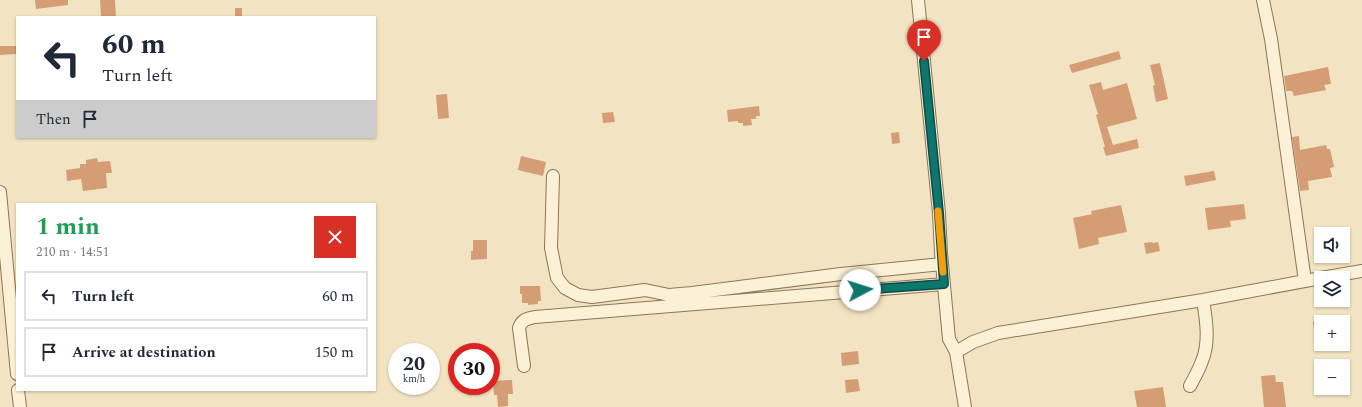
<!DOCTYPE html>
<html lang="en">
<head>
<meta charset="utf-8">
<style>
	body { margin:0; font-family:Spectral,serif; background:#f6f6f7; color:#1f2937; height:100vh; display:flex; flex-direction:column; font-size:15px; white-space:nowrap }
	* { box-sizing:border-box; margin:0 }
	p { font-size:13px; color:#747a83 }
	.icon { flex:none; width:22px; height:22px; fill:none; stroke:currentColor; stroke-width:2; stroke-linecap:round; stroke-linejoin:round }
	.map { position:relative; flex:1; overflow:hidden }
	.sheet { position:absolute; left:16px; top:203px; width:360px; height:188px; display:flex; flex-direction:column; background:#fff; border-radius:0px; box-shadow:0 1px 3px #0004 }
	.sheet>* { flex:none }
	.hud { position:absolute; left:16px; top:16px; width:360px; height:122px; border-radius:0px; box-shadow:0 1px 3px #0004; background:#fff; color:#1f2937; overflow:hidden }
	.controls { position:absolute; left:1314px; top:227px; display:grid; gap:8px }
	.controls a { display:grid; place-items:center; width:36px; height:36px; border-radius:0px; background:#fff; box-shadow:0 1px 3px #0004; font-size:20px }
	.speed { position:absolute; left:388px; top:343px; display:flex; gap:8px; font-size:20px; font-weight:700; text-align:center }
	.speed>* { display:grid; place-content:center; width:52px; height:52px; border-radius:50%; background:#fff; box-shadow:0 1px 3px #0004; line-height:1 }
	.speed small { font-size:10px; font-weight:400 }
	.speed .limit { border:6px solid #d22; background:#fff; color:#111 }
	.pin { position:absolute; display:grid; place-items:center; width:34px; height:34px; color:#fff; margin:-41px -17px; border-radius:50% 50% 50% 0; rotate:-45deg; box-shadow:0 0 4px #0007 }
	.pin .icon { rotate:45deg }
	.me { position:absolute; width:44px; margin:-22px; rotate:85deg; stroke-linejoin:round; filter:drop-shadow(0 0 3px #0008) }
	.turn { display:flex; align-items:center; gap:14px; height:84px; padding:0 20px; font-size:18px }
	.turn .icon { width:52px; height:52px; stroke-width:2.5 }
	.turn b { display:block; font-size:28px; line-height:34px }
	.then { display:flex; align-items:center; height:38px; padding:0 20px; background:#0003; gap:8px; font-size:15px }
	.round { display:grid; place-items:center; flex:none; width:42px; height:42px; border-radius:0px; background:#f6f6f7 }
	.headline { display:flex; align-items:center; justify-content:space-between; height:68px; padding:0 20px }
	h1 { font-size:24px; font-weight:700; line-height:30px; color:#1e9e55 }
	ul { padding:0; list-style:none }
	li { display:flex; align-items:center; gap:12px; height:50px; margin:0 8px 6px; padding:0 12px; border:2px solid #e0e1e3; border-radius:0px }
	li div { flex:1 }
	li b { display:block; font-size:15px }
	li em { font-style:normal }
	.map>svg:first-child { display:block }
	.building { fill:#d49d74 }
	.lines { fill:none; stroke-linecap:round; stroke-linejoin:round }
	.minor-casing { stroke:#8e7557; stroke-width:14 }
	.minor { stroke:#fcf1d6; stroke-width:12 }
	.route-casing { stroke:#0a4d48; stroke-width:10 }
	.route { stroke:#0f766e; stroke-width:7 }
	.slow { stroke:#f59e0b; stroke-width:7 }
</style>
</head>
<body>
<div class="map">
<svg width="1362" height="407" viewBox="0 0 1362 407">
	<rect width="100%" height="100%" fill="#f2e4c2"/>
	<path class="building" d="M35 0H68V5L36 9Z
		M100 0H115L116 17H101Z
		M235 8H242V17H235Z
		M0 46H17V54L0 55Z
		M1119 51 1121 59 1072 73 1069 65Z
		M1160 63 1168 99 1156 102 1153 86 1155 85 1150 65Z
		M1328 67 1331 84 1324 85 1326 90 1294 96 1292 91H1286L1284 76Z
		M1101 82 1103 90 1127 83 1137 119 1107 127 1113 145 1137 139 1139 148 1106 156 1103 147H1105L1096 115 1098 114 1089 85Z
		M447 94 449 118 438 119 436 95Z
		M759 106 760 116H756V119H751L752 125 743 126V123H738V121L728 122 727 110Z
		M613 112 615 122 603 123 602 113Z
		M899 132 900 143 892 144 891 133Z
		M1299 136 1300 150 1326 145 1327 149H1330L1334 167 1330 168 1332 177 1308 181 1309 190 1300 191 1292 137Z
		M521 156 546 162 543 176 518 170Z
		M97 158 98 162 110 161 112 173H106L107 188 83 191 81 179 67 181 66 170 80 168V164H86V160Z
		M1214 171 1216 180 1186 186 1184 176Z
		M1244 204 1246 219 1230 221 1231 227 1208 230 1205 208Z
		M1121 205 1127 232 1098 238 1099 244 1079 249 1073 218 1092 214 1091 211Z
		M473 240H487V259L471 260V251H473Z
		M1152 242 1153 243 1158 242 1160 251 1146 254 1144 243Z
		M520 286H540L541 301H538V304L528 305V303H522V294H520Z
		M1321 321V345H1316L1313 322Z
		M858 351 859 364 842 366 841 353Z
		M1275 375 1276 382H1283L1286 407H1264L1261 376Z
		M858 379 860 391 846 393 845 380Z
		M512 380 513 394H508V406L498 407 497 395H494L493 381Z
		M1163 387 1166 407H1137L1134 391Z"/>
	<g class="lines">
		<g class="minor-casing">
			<path id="minor" d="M918 0 939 213 941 253 949 339 956 352
				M1263 0 1271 39 1305 281
				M553 176 551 248 557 278 565 288 578 295 592 297 645 290 669 295 692 293 841 274 942 264
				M0 192 17 374
				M1321 278 1362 271
				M524 366 519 328C522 319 527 319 535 317L944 284
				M1190 386C1194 378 1199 370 1202 361 1210 342 1206 319 1203 300
				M18 390 20 407
				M965 407 956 352 973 342 998 333 1203 300 1321 278"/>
		</g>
		<use href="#minor" class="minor"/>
	</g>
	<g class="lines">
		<g class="route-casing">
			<path id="route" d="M860 290 944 284 939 213 924 61"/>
		</g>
		<use href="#route" class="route"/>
		<path class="slow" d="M938 211 943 272"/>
	</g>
</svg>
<div class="controls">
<a><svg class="icon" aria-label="sound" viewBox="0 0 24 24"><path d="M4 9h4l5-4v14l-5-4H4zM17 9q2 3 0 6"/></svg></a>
<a><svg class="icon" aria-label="layers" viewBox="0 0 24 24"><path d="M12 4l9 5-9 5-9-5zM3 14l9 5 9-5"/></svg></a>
<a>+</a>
<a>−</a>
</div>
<div class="speed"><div>20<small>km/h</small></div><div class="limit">30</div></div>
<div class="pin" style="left:924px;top:61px;background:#d93025"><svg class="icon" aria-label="arrive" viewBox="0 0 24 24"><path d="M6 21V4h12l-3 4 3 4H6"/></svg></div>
<svg class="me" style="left:860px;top:290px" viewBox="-20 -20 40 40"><circle r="19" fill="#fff"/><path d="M0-13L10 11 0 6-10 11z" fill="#0f766e"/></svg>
<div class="hud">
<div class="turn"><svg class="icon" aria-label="left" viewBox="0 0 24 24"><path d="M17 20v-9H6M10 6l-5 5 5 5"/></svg><div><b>60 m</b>Turn left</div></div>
<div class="then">Then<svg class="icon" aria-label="arrive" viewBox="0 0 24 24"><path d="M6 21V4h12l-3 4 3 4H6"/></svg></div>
</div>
<section class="sheet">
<div class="headline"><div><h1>1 min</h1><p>210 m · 14:51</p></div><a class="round" style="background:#d93025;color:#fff"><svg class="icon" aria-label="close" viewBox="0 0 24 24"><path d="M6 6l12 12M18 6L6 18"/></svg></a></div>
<ul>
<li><svg class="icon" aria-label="left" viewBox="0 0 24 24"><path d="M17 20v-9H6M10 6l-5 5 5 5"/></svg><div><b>Turn left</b></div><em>60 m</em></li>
<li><svg class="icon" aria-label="arrive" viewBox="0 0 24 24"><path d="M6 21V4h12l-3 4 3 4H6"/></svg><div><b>Arrive at destination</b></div><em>150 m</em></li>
</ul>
</section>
</div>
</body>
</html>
